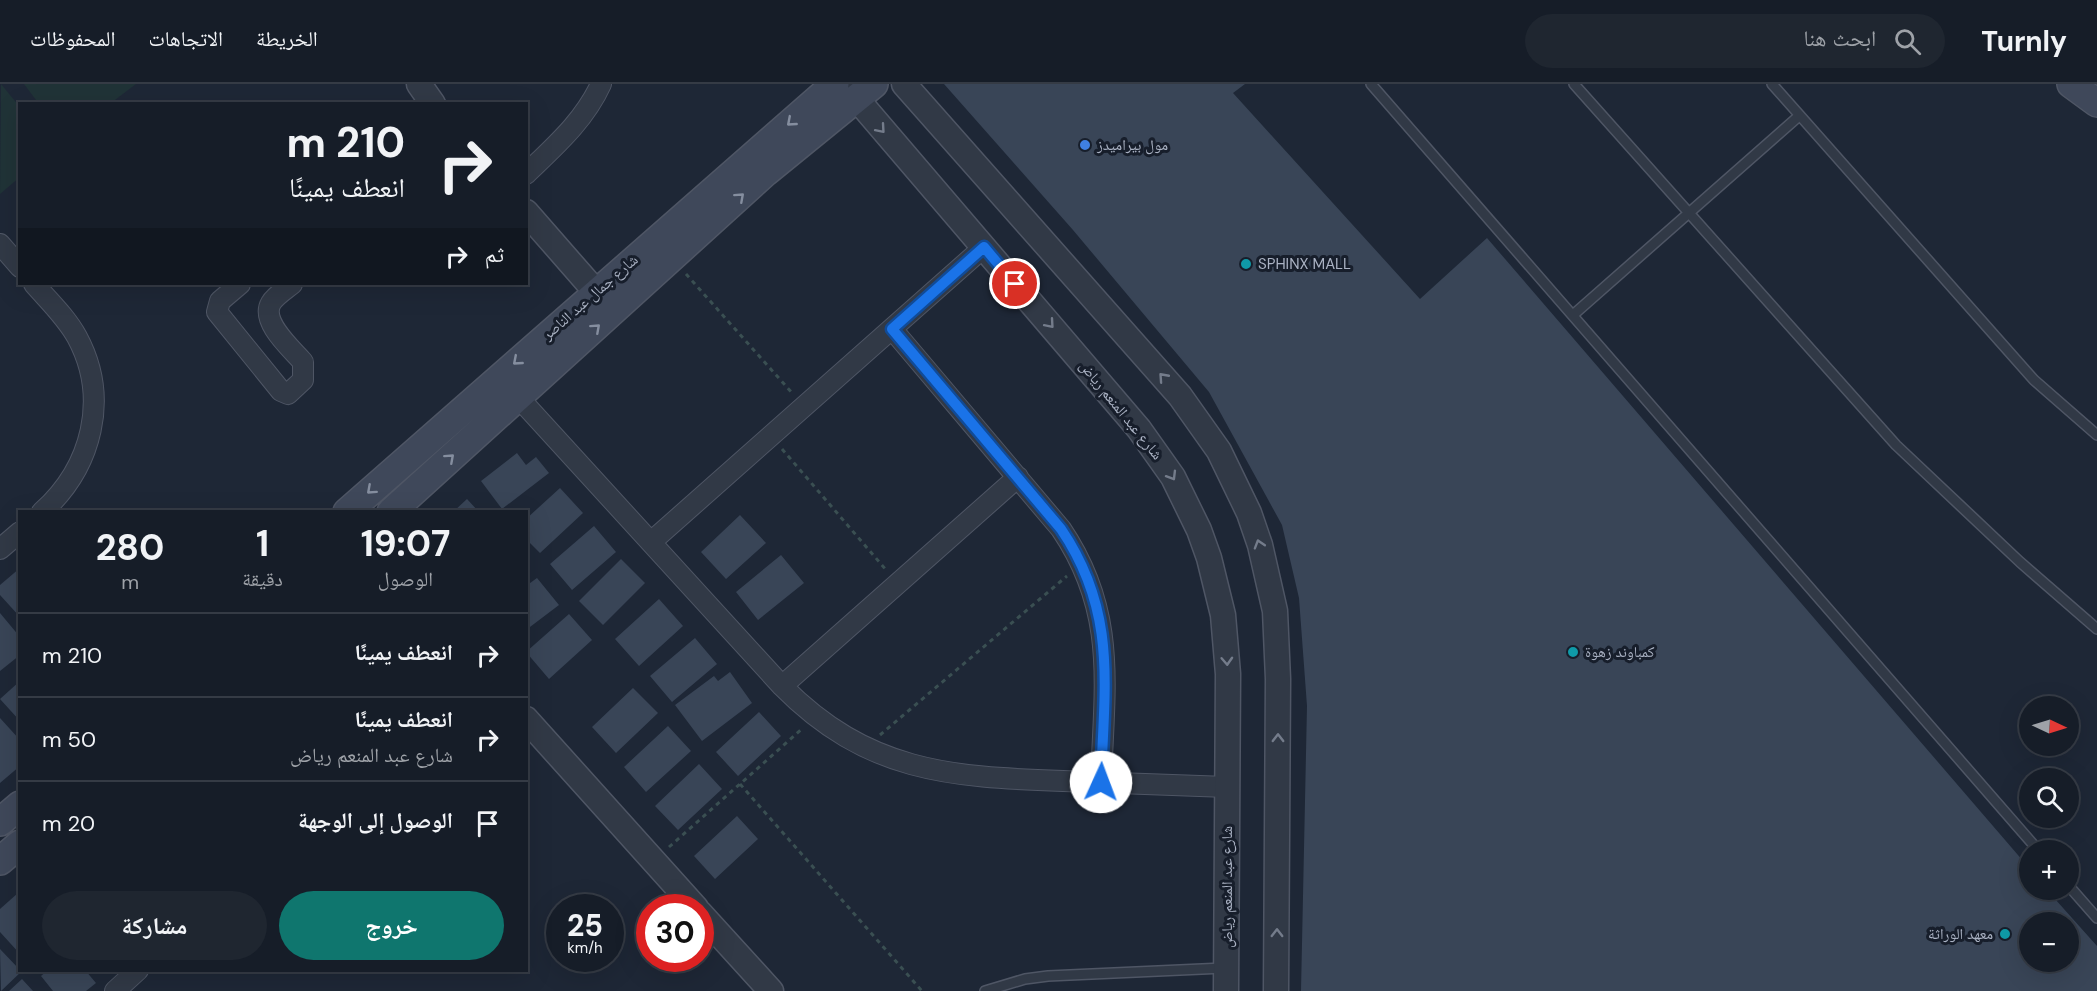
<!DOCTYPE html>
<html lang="ar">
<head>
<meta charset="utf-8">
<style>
	body { margin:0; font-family:"DM Sans","Noto Naskh Arabic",sans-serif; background:#1f2630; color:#f1f3f6; direction:rtl; height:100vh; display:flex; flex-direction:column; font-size:22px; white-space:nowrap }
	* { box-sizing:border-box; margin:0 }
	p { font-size:20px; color:#9ea2a8 }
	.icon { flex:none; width:33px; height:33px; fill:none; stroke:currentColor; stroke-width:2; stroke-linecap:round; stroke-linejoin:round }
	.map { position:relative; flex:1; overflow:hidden; direction:ltr }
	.details { position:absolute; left:18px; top:426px; width:510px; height:462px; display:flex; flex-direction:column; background:#161d28; border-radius:0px; box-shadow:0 6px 24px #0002,0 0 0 2px #353b45; direction:rtl }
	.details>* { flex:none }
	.top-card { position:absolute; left:18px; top:18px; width:510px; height:183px; border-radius:0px; box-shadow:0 6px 24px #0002,0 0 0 2px #353b45; direction:rtl; background:#161d28; color:#f1f3f6; overflow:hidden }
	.needle { width:39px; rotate:94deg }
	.tools { position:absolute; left:2019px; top:612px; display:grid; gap:12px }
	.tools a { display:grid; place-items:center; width:60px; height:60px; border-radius:50%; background:#161d28; box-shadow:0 6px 24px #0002,0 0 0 2px #353b45; font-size:30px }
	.speed { position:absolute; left:546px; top:810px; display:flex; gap:12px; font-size:30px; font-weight:700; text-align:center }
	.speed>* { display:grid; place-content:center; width:78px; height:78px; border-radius:50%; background:#161d28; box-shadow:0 6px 24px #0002,0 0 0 2px #353b45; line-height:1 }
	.speed small { font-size:15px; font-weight:400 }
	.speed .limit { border:9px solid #d22; background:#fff; color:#111 }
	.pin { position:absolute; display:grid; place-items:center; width:51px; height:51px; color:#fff; margin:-26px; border:3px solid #fff; border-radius:50%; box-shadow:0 2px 6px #0007 }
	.me { position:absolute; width:66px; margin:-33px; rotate:2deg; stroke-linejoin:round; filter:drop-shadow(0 0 4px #0008) }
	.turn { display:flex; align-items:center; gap:21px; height:126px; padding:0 24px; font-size:27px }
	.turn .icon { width:78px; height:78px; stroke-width:2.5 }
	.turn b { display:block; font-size:42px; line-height:51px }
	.then { display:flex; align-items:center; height:57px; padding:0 24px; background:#0003; gap:12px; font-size:22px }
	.eta { display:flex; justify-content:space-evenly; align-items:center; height:102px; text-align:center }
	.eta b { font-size:36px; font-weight:700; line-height:42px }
	.cta { display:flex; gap:12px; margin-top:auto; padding:12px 24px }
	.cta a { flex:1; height:69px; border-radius:36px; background:#0f766e; color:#fff; font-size:24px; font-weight:700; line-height:69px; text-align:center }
	.cta a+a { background:#1f2630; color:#f1f3f6 }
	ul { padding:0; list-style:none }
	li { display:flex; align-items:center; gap:18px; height:84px; padding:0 24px; border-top:2px solid #353b45 }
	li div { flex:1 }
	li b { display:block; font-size:22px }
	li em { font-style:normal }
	header { display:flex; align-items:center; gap:36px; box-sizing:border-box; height:84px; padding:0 30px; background:#161d28; border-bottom:2px solid #353b45 }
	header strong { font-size:28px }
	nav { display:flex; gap:33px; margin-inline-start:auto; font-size:21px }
	.search { width:420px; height:54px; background:#1f2630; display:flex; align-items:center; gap:15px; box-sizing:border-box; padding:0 21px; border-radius:33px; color:#9ea2a8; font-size:22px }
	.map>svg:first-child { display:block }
	.green { fill:#203337 }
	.building { fill:#394557; fill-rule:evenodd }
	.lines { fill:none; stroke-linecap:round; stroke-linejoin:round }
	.service-casing { stroke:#4f5665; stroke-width:12 }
	.minor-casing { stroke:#4f5665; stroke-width:22 }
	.tertiary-casing { stroke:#4f5665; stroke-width:27 }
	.secondary-casing { stroke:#4f5665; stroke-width:30 }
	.path { stroke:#3a4f52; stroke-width:3; stroke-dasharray:4.5 4.5; stroke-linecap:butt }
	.service { stroke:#313946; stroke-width:9 }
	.minor { stroke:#313946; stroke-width:20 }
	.tertiary { stroke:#313946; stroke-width:24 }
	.secondary { stroke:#3f485a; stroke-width:27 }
	.oneway { stroke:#858e9f }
	.oneway2 { stroke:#747c8b }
	.route-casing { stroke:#114b97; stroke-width:15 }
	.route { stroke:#1a73e8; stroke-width:10 }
	.shop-dot { fill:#3f7fe0; stroke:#171e2b; stroke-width:2 }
	.culture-dot { fill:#0f9aa8; stroke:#171e2b; stroke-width:2 }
	.labels { text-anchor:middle; stroke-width:6; stroke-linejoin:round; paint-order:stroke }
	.poi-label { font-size:15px; fill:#abb3c4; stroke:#171e2b; text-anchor:start }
	.street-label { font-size:15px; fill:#abb3c4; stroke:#171e2b }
</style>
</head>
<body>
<header>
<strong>Turnly</strong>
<div class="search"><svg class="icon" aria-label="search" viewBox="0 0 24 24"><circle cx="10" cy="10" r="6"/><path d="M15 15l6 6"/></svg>ابحث هنا</div>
<nav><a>الخريطة</a><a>الاتجاهات</a><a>المحفوظات</a></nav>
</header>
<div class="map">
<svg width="2097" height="907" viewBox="0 0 2097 907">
	<rect width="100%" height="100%" fill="#1e2736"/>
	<path class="green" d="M1 0 19 22 20 93 0 110Z
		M24 0H136L111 19 39 20Z"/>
	<path class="building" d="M944 0H1245L1233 9 1420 215 1487 154 2030 785V806H2047L2097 862V907H1301L1307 622 1299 514 1282 441 1209 308 1073 146ZM2030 838H2068V878H2030Z
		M517 369 526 381 536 373 549 389 502 425 481 397Z
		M560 404 583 429 540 469 526 455V435Z
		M467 415 479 428H453Z
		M740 431 766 459 726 495 701 468Z
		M594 442 616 468 572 506 550 480Z
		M781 471 804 499 758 536 736 508Z
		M621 475 645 499 603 541 579 517Z
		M20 484V533L0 511V501Z
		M537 494 559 521 526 546V502Z
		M659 515 683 542 639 582 615 555Z
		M0 529 20 553V571L0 587Z
		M569 530 592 556 549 595 526 568Z
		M695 554 717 580 672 618 650 592Z
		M730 588 752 619 702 657 675 621 714 592 718 597Z
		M20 597V637L0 615Z
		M633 604 658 629 616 669 592 643Z
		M759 628 781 652 738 692 716 668Z
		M0 634 20 656V682L0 699Z
		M668 642 691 667 646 708 624 683Z
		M699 680 722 705 678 746 655 722Z
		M737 732 758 755 715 795 694 772Z
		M18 809 20 811V870L0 848V825Z
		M0 865 20 886H23L1 907Z
		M48 886H85L96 899 86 907H53L41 892Z
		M22 895 33 907H9Z"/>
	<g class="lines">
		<g class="service-casing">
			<path id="service" d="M1371 0 2038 766
				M1574 0 1896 361 2020 478 2097 545
				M1772 0 2034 296 2097 351
				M1573 231 1799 32
				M2068 801 2097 834
				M985 907 1025 895 1048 892 1224 884"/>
		</g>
		<g class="minor-casing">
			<path id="minor" d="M526 90C555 62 584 37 601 0
				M0 160 20 183
				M34 200C49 217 66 233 77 253 110 314 92 383 42 428
				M240 200 220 217 217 228 281 307 288 310 303 296V278C292 265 260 238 271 219 275 212 286 205 292 200
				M892 245 1061 445C1118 529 1104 603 1101 698
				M518 313 782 602C867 688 949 693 1063 697 1118 699 1172 701 1227 703
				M651 458 984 163
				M0 465 20 448
				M782 602 1018 393
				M115 907 138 886"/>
		</g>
		<g class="tertiary-casing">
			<path id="tertiary" d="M419 0 433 20
				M844 0 1139 345 1173 393 1199 446 1209 474 1223 531 1228 590 1226 907
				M904 0 1180 312 1219 367 1249 429 1260 461 1275 527 1278 595 1276 907
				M526 128 596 208
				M526 635 696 824
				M700 829 771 907"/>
		</g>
		<g class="secondary-casing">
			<path id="secondary" d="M2071 0 2097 19
				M347 428 835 0
				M391 428 766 88 874 0
				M0 738 20 721
				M0 777 20 760"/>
		</g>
		<path class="path" d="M686 190 793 310
			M782 365 887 487
			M880 651 1067 492
			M740 700 922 907
			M669 763 803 644"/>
		<use href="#service" class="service"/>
		<use href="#minor" class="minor"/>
		<use href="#tertiary" class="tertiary"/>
		<use href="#secondary" class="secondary"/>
	</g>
	<defs><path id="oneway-chevron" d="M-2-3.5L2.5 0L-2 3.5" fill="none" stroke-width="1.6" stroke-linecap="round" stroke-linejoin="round" transform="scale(1.5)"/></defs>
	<g class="oneway">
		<use href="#oneway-chevron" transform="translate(791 38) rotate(139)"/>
		<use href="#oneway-chevron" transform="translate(740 113) rotate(-42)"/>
		<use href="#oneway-chevron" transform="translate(596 244) rotate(-42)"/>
		<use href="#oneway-chevron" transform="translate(517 277) rotate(139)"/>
		<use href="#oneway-chevron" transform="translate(450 374) rotate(-42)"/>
		<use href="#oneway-chevron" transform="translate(371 406) rotate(138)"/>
	</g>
	<g class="oneway2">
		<use href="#oneway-chevron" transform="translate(881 45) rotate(49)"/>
		<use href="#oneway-chevron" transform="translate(1050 240) rotate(49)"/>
		<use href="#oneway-chevron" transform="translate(1163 293) rotate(-132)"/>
		<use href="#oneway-chevron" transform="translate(1172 392) rotate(59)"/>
		<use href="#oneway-chevron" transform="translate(1259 460) rotate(-107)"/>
		<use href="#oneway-chevron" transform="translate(1227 577) rotate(87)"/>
		<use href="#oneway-chevron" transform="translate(1278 654) rotate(-90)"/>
		<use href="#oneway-chevron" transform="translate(1277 849) rotate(-90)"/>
	</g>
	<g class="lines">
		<g class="route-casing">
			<path id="route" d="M1015 200 984 163 892 245 1061 445C1118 529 1104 603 1101 698"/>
		</g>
		<use href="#route" class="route"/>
	</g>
	<circle class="shop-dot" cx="1085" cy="61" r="6"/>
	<g class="culture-dot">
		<circle cx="1246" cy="180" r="6"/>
		<circle cx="1573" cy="568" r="6"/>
		<circle cx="2005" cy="850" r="6"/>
	</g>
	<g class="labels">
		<g class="poi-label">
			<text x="1097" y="66">مول بيراميدز</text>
			<text x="1258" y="185">SPHINX MALL</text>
			<text x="1585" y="573">كمباوند زهوة</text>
			<text x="1993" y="855" text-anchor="end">معهد الوراثة</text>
		</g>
		<g class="street-label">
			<text transform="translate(590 213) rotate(-41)" y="5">شارع جمال عبد الناصر</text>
			<text transform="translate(1121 326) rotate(51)" y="5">شارع عبد المنعم رياض</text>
			<text transform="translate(1227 803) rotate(-90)" y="5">شارع عبد المنعم رياض</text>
		</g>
	</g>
</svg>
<div class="tools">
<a><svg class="needle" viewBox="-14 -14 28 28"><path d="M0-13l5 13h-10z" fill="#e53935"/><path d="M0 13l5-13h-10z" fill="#9ea2a8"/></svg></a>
<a><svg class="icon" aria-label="search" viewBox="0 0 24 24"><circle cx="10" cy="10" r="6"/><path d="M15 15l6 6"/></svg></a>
<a>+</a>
<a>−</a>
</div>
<div class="speed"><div>25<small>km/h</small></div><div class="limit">30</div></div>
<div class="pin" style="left:1015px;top:200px;background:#d93025"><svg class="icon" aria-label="arrive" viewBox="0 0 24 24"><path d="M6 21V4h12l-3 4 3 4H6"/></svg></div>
<svg class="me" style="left:1101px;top:698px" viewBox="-20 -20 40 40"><circle r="19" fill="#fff"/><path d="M0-13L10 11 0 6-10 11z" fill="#1a73e8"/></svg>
<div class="top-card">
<div class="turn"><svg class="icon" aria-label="right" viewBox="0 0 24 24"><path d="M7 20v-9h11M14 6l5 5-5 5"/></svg><div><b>210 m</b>انعطف يمينًا</div></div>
<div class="then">ثم<svg class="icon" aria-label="right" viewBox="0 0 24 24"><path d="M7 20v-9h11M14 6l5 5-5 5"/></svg></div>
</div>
<section class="details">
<div class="eta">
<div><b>19:07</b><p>الوصول</p></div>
<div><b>1</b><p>دقيقة</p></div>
<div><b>280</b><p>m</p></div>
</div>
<ul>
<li><svg class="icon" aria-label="right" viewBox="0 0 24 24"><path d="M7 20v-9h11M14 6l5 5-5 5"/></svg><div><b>انعطف يمينًا</b></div><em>210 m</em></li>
<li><svg class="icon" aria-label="right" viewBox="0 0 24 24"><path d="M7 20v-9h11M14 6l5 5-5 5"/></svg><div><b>انعطف يمينًا</b><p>شارع عبد المنعم رياض</p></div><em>50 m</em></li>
<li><svg class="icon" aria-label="arrive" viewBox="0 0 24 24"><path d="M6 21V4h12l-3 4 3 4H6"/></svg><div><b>الوصول إلى الوجهة</b></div><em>20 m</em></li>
</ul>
<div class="cta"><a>خروج</a><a>مشاركة</a></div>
</section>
</div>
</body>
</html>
